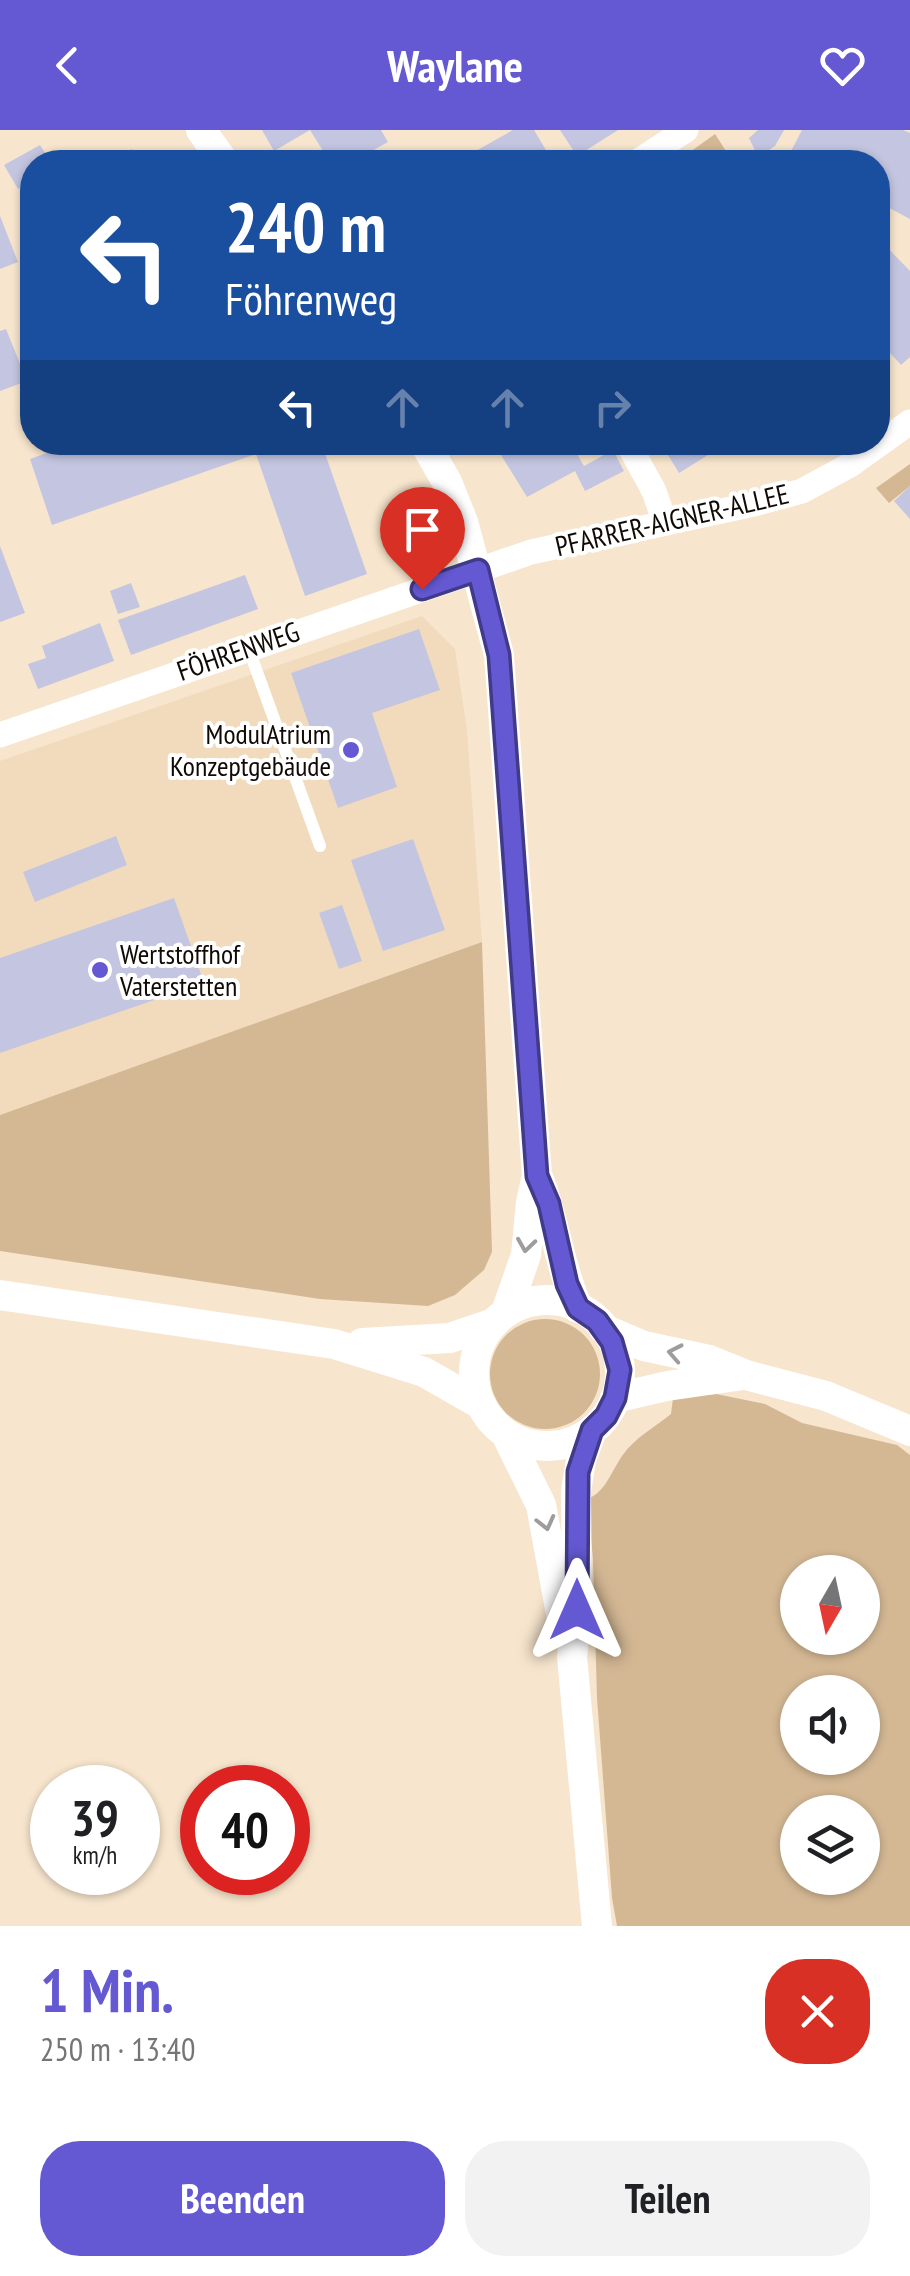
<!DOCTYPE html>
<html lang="de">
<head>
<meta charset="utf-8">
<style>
	body { margin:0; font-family:"PT Sans Narrow",sans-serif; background:#f2f2f2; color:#202124; height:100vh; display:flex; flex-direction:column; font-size:38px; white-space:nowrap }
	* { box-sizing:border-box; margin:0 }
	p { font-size:32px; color:#757577 }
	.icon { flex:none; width:55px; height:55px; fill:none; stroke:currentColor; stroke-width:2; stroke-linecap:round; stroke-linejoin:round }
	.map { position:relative; height:1796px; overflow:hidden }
	.side { display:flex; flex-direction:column; background:#fff; flex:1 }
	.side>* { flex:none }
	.guide { position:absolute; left:20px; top:20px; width:870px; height:305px; border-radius:40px; box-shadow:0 2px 8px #0004; background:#1a4fa0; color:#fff; overflow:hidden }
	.needle { width:65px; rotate:189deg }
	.fabs { position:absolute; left:780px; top:1425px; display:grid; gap:20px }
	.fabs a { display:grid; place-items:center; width:100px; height:100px; border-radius:50%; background:#fff; box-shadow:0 2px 8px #0004; font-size:50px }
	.speed { position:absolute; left:30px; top:1635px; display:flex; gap:20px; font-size:50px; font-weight:700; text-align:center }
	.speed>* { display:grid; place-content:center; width:130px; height:130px; border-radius:50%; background:#fff; box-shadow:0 2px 8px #0004; line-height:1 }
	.speed small { font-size:25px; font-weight:400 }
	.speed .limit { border:15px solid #d22; background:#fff; color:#111 }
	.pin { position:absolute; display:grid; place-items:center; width:85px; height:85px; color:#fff; margin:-102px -42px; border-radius:50% 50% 50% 0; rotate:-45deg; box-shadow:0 0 10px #0007 }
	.pin .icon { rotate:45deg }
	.me { position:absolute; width:110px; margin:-55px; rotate:0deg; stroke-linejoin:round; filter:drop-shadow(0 0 8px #0008) }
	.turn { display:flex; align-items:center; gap:35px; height:210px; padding:0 40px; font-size:45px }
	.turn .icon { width:130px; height:130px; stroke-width:2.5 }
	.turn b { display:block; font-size:70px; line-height:85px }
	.lanes { display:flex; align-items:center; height:95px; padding:0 40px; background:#0003; justify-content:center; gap:50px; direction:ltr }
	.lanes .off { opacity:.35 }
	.round { display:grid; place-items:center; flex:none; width:105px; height:105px; border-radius:40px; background:#f2f2f2 }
	.summary { display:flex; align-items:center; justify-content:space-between; height:170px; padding:0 40px }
	h1 { font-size:60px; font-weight:600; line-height:75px; color:#6459d2 }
	.button { display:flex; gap:20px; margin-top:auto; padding:20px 40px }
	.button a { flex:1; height:115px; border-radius:40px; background:#6459d2; color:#fff; font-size:40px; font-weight:600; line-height:115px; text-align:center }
	.button a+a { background:#f2f2f2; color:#202124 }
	header { display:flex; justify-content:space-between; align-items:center; height:130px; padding:0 40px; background:#6459d2; color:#fff; font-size:45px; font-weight:600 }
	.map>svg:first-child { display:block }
	.built { fill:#f1dbbc }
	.green { fill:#d4b894; fill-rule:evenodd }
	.building { fill:#c4c6e1 }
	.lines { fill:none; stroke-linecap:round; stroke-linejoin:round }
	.service { stroke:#fff; stroke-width:12 }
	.minor { stroke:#fff; stroke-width:25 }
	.tertiary { stroke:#fff; stroke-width:30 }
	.oneway { stroke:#9f9d9b }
	.route-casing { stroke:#413a88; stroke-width:25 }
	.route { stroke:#6459d2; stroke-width:18 }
	.poi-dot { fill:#6459d2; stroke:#fff; stroke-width:4 }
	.labels { text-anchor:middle; stroke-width:8; stroke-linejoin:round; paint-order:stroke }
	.street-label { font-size:28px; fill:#100a04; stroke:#fff }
	.poi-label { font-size:28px; fill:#100a04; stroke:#fff; text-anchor:end }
</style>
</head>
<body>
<header><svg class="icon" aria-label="back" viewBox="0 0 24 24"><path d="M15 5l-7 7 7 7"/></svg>Waylane<svg class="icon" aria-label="heart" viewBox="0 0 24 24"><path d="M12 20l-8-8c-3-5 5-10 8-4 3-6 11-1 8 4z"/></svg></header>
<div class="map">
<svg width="910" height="1796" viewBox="0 0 910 1796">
	<rect width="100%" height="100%" fill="#f7e5cd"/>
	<path class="built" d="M422 486 455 519 467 601 482 812 0 985V631Z"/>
	<path class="green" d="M715 4 733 32H676Z
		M910 334V356L889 373 876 358Z
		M482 812 492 1122 484 1140 455 1165 428 1176 320 1169 0 1121V985Z
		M490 1244a55 55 0 1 1 110 0a55 55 0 1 1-110 0Z
		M716 1264 765 1274 802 1293 897 1315 910 1325V1796H617L612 1768 597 1568 593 1429 587 1369C605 1363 611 1342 622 1326 635 1307 654 1298 671 1284L673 1268ZM798 1442H862V1508H798ZM798 1562H862V1628H798ZM798 1682H862V1748H798Z"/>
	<path class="building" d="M262 0H310L274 21Z
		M310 0H381L388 12 352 32H310L325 24Z
		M513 0H534L553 32H481L474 22Z
		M560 0H618L577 26Z
		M758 0H784L775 16 758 27 749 8Z
		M802 0H903L910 3V89L878 72V32H802L789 25Z
		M40 15 51 32H32V57L29 52 18 59 4 35Z
		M132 19 138 32H102Z
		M0 86 18 132 0 139Z
		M878 108 910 141V227L901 235 878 210Z
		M6 199 27 251 0 261V201Z
		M78 312H321L367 444 305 466 256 324 52 395 30 329Z
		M493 312H570L584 336 613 320 624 341 585 361 575 341 527 367Z
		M660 312H729L679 343Z
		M910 356V389L894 371Z
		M0 416 25 483 0 492Z
		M245 445 258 479 131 525 118 490Z
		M131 453 140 477 118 484 110 461Z
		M100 493 114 531 38 559 28 534 46 528 42 516Z
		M419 499 440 560 372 583 397 657 338 678 291 543Z
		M116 706 127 735 35 772 23 742Z
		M413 709 445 800 383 821 351 730Z
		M174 768 204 853 0 923V828Z
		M342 775 362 831 339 839 319 783Z"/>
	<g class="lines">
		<path class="service" d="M248 517 320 716"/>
		<path class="minor" d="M637 32 686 0
			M627 312 654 361 665 393
			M0 605 531 422 754 374 802 361 850 335 910 292"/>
		<path class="tertiary" d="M201 0 224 32
			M424 312 447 352 463 392 499 525 537 1046 531 1072 526 1125 506 1182
			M538 1047C555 1090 559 1136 578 1178
			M0 1165 334 1214 424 1242 480 1274
			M474 1243a73 73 0 1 1 146 0a73 73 0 1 1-146 0Z
			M604 1199 644 1216 709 1230 746 1245 826 1266 910 1301
			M362 1213 450 1208 494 1193
			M615 1268 667 1256 743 1245
			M592 1300 581 1330 576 1361 577 1480 572 1527 597 1796
			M506 1304 541 1375 564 1500"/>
	</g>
	<defs><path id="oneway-chevron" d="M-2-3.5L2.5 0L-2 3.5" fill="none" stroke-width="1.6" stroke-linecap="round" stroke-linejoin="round" transform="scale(2.5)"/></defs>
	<g class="oneway">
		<use href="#oneway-chevron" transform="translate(526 1115) rotate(98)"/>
		<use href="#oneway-chevron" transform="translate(675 1223) rotate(-169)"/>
		<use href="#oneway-chevron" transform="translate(546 1393) rotate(76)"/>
	</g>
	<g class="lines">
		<g class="route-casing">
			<path id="route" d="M422 459 478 440 499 525 537 1046 549 1074 567 1154 578 1178 597 1191 612 1212 620 1240 615 1268 606 1286 592 1300 578 1342 577 1480"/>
		</g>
		<use href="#route" class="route"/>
	</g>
	<g class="poi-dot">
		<circle cx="351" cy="620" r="10"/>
		<circle cx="100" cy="840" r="10"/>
	</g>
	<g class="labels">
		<g class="street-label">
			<text transform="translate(672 390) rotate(-13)" y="10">PFARRER-AIGNER-ALLEE</text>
			<text transform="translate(238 521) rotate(-19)" y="10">FÖHRENWEG</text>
		</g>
		<g class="poi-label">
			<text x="331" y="614">ModulAtrium<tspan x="331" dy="32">Konzeptgebäude</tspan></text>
			<text x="120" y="834" text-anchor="start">Wertstoffhof<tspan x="120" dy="32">Vaterstetten</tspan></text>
		</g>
	</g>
</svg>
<div class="fabs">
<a><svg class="needle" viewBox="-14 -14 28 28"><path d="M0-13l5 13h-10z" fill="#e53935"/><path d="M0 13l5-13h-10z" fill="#757577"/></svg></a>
<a><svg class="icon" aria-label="sound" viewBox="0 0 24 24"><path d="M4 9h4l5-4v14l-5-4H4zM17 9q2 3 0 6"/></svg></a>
<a><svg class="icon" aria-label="layers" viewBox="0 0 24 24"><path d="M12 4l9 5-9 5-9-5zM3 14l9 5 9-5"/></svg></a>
</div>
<div class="speed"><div>39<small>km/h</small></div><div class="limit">40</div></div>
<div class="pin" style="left:422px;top:459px;background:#d93025"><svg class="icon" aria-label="arrive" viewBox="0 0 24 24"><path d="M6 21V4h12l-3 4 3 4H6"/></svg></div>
<svg class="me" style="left:577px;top:1480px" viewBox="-20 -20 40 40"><path d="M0-17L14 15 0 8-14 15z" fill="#6459d2" stroke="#fff" stroke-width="4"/></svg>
<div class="guide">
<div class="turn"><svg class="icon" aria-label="left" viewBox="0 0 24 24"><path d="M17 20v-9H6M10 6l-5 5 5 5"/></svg><div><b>240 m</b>Föhrenweg</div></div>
<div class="lanes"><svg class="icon" aria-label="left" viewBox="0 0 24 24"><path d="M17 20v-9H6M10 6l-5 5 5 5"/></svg><svg class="icon off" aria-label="ahead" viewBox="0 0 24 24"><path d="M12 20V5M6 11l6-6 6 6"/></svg><svg class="icon off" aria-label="ahead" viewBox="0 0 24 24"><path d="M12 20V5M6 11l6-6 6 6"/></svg><svg class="icon off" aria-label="right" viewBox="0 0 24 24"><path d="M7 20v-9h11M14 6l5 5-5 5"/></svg></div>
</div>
</div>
<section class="side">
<div class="summary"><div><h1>1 Min.</h1><p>250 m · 13:40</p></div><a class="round" style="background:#d93025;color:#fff"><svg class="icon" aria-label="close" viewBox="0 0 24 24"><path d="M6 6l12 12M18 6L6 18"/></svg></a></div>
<div class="button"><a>Beenden</a><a>Teilen</a></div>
</section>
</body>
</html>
